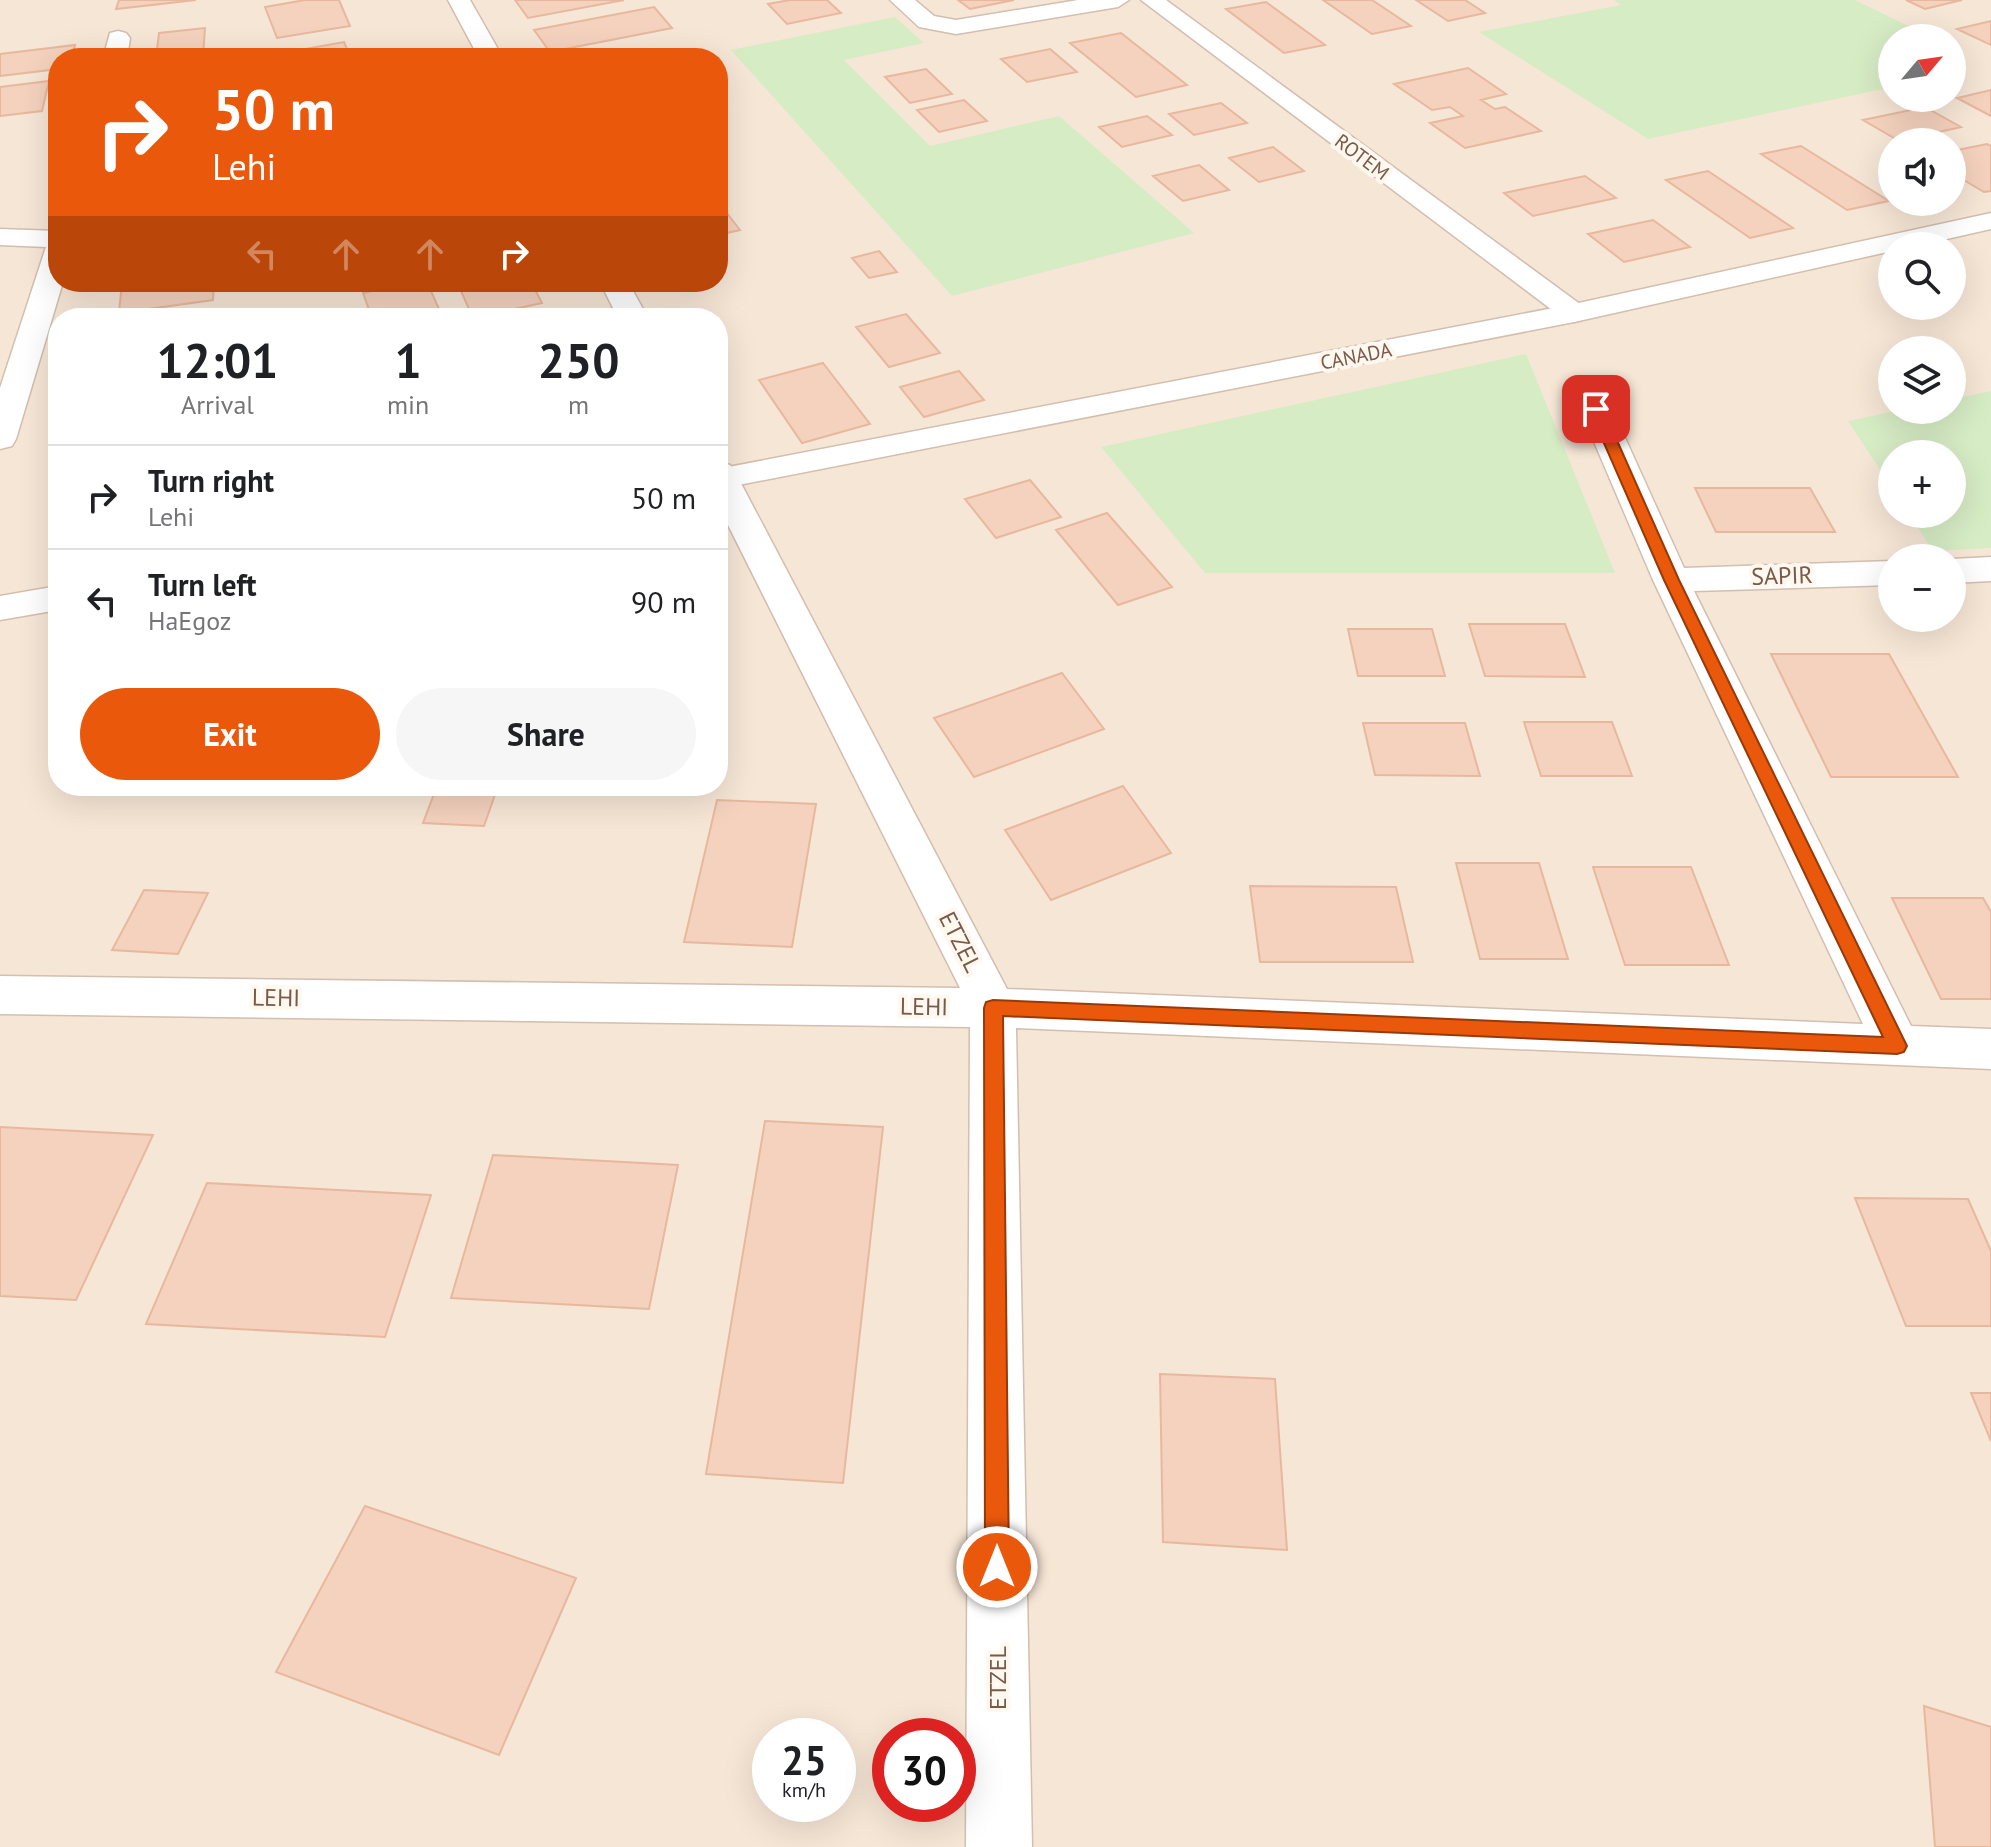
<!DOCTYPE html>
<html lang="en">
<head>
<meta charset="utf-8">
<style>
	body { margin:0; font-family:"PT Sans",sans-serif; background:#f6f6f6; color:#202124; height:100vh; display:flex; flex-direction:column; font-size:30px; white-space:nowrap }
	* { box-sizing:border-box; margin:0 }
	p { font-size:26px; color:#757577 }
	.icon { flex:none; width:44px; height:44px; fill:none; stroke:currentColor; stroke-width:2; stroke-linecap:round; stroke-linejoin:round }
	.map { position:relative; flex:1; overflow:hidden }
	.panel { position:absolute; left:48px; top:308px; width:680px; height:488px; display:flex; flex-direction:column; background:#fff; border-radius:32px; box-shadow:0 8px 32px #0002 }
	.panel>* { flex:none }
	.guide { position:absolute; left:48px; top:48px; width:680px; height:244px; border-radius:32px; box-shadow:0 8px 32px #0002; background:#ea580c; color:#fff; overflow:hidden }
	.needle { width:52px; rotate:61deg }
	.fabs { position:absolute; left:1878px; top:24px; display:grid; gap:16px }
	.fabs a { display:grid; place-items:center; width:88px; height:88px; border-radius:50%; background:#fff; box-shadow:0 8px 32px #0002; font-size:40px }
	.speed { position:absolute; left:752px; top:1718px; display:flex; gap:16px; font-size:40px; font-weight:700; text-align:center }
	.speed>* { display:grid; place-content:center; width:104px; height:104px; border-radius:50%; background:#fff; box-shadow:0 8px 32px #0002; line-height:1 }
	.speed small { font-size:20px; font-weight:400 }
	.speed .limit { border:12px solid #d22; background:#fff; color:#111 }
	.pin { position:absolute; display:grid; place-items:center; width:68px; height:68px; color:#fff; margin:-34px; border-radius:16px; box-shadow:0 4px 12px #0006 }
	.me { position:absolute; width:88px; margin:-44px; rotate:0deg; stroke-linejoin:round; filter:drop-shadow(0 0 6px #0008) }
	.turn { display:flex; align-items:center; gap:28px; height:168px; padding:0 32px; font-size:36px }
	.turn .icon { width:104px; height:104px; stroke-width:2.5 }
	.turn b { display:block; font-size:56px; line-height:68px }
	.lanes { display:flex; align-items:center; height:76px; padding:0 32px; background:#0003; justify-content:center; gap:40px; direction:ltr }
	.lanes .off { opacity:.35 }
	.eta { display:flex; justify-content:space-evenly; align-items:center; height:136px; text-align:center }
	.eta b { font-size:48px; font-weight:700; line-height:56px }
	.cta { display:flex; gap:16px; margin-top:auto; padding:16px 32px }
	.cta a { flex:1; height:92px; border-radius:48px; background:#ea580c; color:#fff; font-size:32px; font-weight:700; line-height:92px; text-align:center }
	.cta a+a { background:#f6f6f6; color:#202124 }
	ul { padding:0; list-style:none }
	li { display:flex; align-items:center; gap:24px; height:104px; padding:0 32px; border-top:2px solid #e0e0e0 }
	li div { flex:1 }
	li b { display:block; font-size:30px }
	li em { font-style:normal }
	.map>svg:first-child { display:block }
	.residential { fill:#f6e6d6; fill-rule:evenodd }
	.green { fill:#d6ecc5 }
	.building { fill:#f4d2be; stroke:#e8b89e; stroke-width:2 }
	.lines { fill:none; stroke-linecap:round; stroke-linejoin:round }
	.minor-casing { stroke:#d3beaf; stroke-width:3 }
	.tertiary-casing { stroke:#d3beaf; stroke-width:3 }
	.minor { fill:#fff; fill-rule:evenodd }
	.tertiary { fill:#fff; fill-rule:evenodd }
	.route { fill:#ea580c; stroke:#983908; stroke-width:2 }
	.labels { text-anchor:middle; stroke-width:8; stroke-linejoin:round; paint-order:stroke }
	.far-street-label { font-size:20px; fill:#79594a; stroke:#fff8ef }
	.street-label { font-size:24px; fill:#79594a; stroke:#fff8ef }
</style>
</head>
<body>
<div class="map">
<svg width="1991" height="1847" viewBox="0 0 1991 1847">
	<rect width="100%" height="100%" fill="#fdf4e8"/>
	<path class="residential" d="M0 0H1991V1847H0ZM1892 38H1952V98H1892ZM58 58H718V282H58ZM1892 142H1952V202H1892ZM1892 246H1952V306H1892ZM58 318H718V786H58ZM1892 350H1952V410H1892ZM1892 454H1952V514H1892ZM1892 558H1952V618H1892ZM770 1736H838V1804H770ZM890 1736H958V1804H890Z"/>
	<path class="green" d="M1614 0H1855L1933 38H1892V87L1648 139 1479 32 1621 5Z
		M895 17 924 43 844 60 930 146 1059 116 1194 233 952 296 731 50Z
		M1526 354 1615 573H1205L1101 447Z
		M1991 391V548L1933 551 1909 514H1952V454H1892V488L1848 421 1900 410H1952V399Z"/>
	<path class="building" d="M119 0H196L116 9Z
		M305 0H339L350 26 277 38 265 7Z
		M515 0H624L528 18Z
		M790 0H827L841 13 787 24 768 4Z
		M958 0H1014L970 9Z
		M1323 0H1372L1411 26 1372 34Z
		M1416 0H1465L1485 13 1448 21Z
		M1906 0H1962L1925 9Z
		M1266 2 1325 45 1284 53 1226 9Z
		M654 7 672 28 550 52 534 30Z
		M1991 21V45L1957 29Z
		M205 28 203 56 156 58 159 33Z
		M1121 33 1187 85 1136 97 1070 43Z
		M344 42 351 58H278L277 54Z
		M75 45 72 58H58V69L0 76V54Z
		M1050 49 1077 72 1027 82 1001 59Z
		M1468 68 1506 94 1481 100 1495 109 1505 107 1541 131 1465 148 1430 123 1463 116 1450 107 1432 110 1394 84Z
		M926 69 952 94 910 103 885 77Z
		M49 81 42 111 0 116V87Z
		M1991 90V116L1957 98Z
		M964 100 987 121 939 132 917 110Z
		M1221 103 1247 123 1194 135 1169 114Z
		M1925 107 1961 127 1899 141 1863 120Z
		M1147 116 1172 135 1122 147 1099 127Z
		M1987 144 1991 146V191L1984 192 1952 173V151Z
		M1801 146 1889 201 1847 210 1761 154Z
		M1273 147 1304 171 1259 182 1229 158Z
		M1199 165 1229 190 1183 201 1153 176Z
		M1708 171 1793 228 1750 238 1666 180Z
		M1585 176 1616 198 1533 216 1504 193Z
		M723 208 740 230 718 235V209Z
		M1653 220 1690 247 1624 262 1588 234Z
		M879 251 897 272 869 278 852 258Z
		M122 282H214L213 300 119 313Z
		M414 282H427L443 318H372L363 293Z
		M457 282H531L542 303 473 318Z
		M292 311V318H240Z
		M906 314 940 353 889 367 856 327Z
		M823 363 870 424 802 443 759 380Z
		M959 371 984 400 924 417 900 387Z
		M1030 480 1061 517 996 538 965 499Z
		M1695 488H1810L1835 532H1716Z
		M1107 513 1172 587 1118 605 1056 530Z
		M57 538 58 580 49 582Z
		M1469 624H1565L1585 677 1485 676Z
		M1348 629H1432L1445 676H1358Z
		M1771 654H1889L1958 777H1831Z
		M1062 673 1104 729 974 777 934 718Z
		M1524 722H1612L1632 776H1541Z
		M1363 723H1465L1480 776 1375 775Z
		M437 786H498L484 826 423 823Z
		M1123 786 1171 853 1051 900 1005 830Z
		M717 800 816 804 792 947 684 942Z
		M1456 863H1539L1568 959H1480Z
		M1593 867H1691L1729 965H1625Z
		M1250 886 1396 887 1413 962H1260Z
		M144 890 208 893 178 954 112 950Z
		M1892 898H1983L1991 912V999H1941Z
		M765 1121 883 1127 843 1483 706 1474Z
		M0 1127 153 1135 76 1300 0 1296Z
		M493 1155 678 1165 649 1309 451 1298Z
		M207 1183 431 1195 385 1337 146 1324Z
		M1855 1198 1968 1199 1991 1251V1326H1906Z
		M1160 1374 1275 1379 1287 1550 1163 1542Z
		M1971 1393H1991V1441Z
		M365 1506 576 1578 499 1755 276 1672Z
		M1924 1706 1991 1727V1847H1935Z"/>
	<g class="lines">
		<g class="minor-casing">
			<path id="minor" d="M448 0H470L503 58H479Z
				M890 0H915L934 16 956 20 1078 0H1129L1118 7 956 34 919 27Z
				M1141 0H1166L1584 307 1589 313 1584 319 1574 322 1564 319Z
				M118 31 126 33 130 38 127 58H103L110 33Z
				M0 229 58 231V282H63L16 439 12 446 0 449V388L46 247 0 245Z
				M600 282H628L648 318H618Z
				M1596 399 1607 402 1612 409 1684 568 1892 561V585L1694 591 1911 1026 1991 1029V1069L1016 1028 1032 1847H966L970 1027 0 1014V976L960 988 718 505V462L730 465 735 472 1007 989 1863 1024 1653 580 1580 409 1585 402Z
				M1991 557V581L1952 583V559Z"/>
		</g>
		<g class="tertiary-casing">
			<path id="tertiary" d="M1991 213V229L1916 246H1892V251L1574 322 718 489V469L1574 304Z
				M58 586V610L0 620V596Z"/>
		</g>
		<use href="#minor" class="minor"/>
		<use href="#tertiary" class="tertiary"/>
	</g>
	<path class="route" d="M1596 405 1603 409 1679 580 1907 1046 1904 1052 1897 1054 1003 1016 1009 1567 1006 1576 997 1579 988 1576 985 1567 984 1008 986 1002 993 1000 1883 1037 1664 580 1589 409Z"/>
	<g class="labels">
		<g class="far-street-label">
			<text transform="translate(1362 157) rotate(37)" y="7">ROTEM</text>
			<text transform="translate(1356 356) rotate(-11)" y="7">CANADA</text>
		</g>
		<g class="street-label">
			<text transform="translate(1782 576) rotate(-2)" y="8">SAPIR</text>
			<text transform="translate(960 942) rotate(63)" y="8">ETZEL</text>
			<text transform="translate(276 998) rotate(1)" y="8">LEHI</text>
			<text transform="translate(924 1007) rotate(1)" y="8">LEHI</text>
			<text transform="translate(998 1678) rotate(-90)" y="8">ETZEL</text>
		</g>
	</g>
</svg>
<div class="fabs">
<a><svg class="needle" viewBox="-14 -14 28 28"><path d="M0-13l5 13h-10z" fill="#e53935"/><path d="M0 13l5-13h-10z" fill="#757577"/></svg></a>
<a><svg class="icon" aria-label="sound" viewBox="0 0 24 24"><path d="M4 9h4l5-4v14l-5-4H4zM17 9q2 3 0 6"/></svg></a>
<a><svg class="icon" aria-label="search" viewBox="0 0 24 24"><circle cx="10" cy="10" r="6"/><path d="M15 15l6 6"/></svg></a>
<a><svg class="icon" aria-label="layers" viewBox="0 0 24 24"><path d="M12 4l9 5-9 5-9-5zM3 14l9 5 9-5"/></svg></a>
<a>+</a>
<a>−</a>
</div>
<div class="speed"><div>25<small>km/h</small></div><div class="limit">30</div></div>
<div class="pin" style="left:1596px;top:409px;background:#d93025"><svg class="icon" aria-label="arrive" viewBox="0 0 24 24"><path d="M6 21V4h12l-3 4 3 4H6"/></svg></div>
<svg class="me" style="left:997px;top:1567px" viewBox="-20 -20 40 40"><circle r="17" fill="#ea580c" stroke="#fff" stroke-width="3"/><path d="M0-11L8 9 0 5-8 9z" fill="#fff"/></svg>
<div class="guide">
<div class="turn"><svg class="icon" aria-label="right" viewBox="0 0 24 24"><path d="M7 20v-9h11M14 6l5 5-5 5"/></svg><div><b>50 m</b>Lehi</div></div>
<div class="lanes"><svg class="icon off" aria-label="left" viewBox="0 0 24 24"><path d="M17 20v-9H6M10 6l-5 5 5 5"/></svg><svg class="icon off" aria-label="ahead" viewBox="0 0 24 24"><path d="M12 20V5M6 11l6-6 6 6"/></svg><svg class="icon off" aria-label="ahead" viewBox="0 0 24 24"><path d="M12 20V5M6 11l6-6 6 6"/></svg><svg class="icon" aria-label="right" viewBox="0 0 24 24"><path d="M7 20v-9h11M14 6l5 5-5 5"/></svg></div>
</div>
<section class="panel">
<div class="eta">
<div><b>12:01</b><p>Arrival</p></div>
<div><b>1</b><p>min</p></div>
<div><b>250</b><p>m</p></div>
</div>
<ul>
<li><svg class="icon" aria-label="right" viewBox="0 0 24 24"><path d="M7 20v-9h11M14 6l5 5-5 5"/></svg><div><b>Turn right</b><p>Lehi</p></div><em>50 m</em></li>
<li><svg class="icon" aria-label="left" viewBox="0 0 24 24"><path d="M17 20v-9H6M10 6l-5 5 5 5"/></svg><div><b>Turn left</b><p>HaEgoz</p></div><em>90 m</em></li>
</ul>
<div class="cta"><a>Exit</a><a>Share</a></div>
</section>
</div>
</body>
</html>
